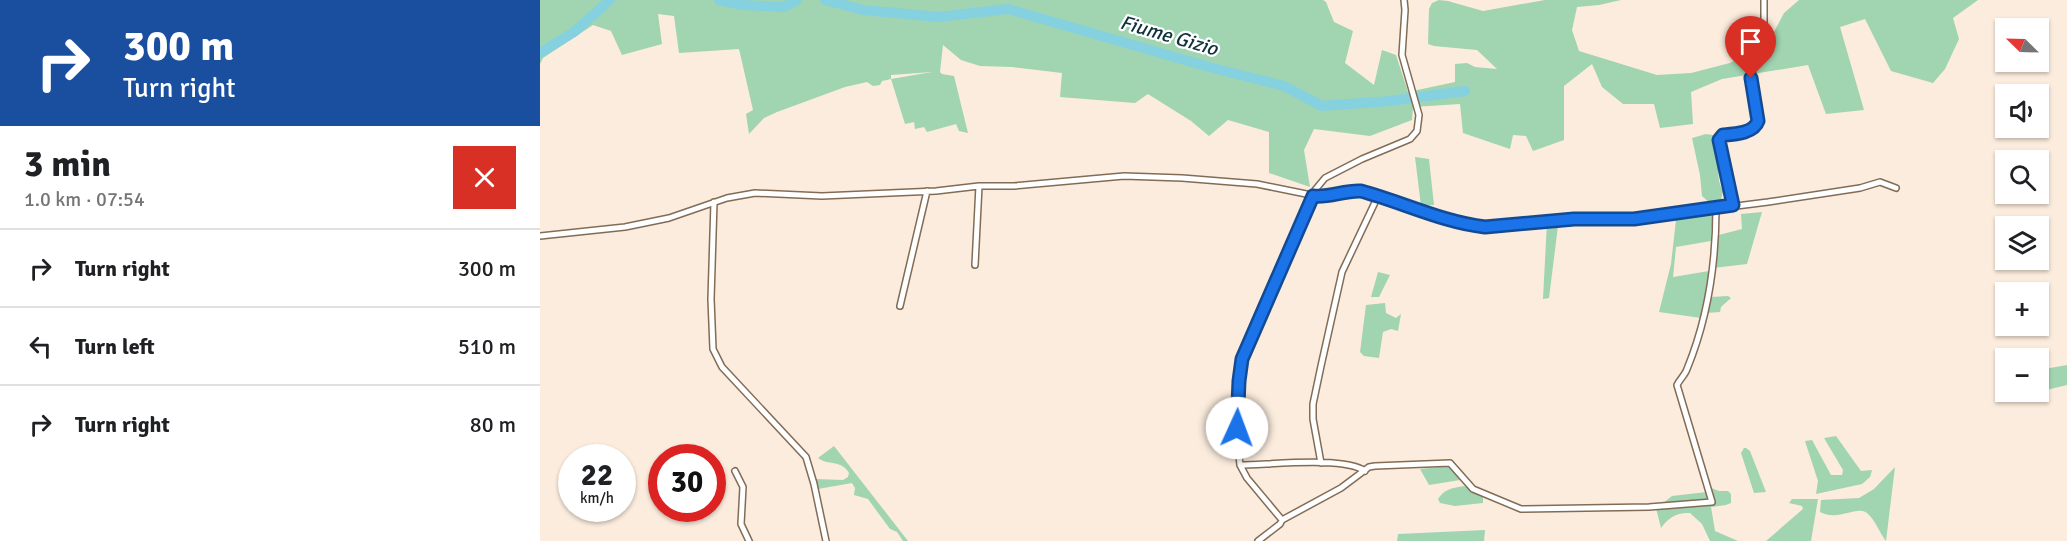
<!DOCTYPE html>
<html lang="en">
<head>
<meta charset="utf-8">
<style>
	body { margin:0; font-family:Signika,sans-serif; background:#f6f6f6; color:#202124; height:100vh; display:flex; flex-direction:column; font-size:22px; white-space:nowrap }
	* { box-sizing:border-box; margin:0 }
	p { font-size:20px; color:#757577 }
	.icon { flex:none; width:33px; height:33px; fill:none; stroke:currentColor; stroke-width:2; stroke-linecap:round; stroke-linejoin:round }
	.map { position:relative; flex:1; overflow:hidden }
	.panel { display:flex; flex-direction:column; background:#fff; width:540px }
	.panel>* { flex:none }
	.hud { background:#1a4fa0; color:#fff; overflow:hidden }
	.needle { width:39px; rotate:293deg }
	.tools { position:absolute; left:1455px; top:18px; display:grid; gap:12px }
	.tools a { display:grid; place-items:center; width:54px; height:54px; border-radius:0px; background:#fff; box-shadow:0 2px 4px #0004; font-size:30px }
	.speed { position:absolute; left:18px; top:444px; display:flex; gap:12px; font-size:30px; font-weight:700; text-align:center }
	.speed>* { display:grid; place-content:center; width:78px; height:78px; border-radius:50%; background:#fff; box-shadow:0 2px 4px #0004; line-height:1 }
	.speed small { font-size:15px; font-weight:400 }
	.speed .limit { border:9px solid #d22; background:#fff; color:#111 }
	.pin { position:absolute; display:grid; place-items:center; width:51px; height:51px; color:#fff; margin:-62px -26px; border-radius:50% 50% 50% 0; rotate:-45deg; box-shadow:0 0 6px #0007 }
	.pin .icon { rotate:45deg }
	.me { position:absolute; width:66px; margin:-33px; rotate:2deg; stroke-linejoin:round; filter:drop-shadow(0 0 4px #0008) }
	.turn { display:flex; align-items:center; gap:21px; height:126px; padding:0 24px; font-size:27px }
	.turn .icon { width:78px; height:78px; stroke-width:2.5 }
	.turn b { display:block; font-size:42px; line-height:51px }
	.round { display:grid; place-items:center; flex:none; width:63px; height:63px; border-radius:0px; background:#f6f6f6 }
	.headline { display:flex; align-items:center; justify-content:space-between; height:102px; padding:0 24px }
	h1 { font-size:36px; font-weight:700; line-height:45px }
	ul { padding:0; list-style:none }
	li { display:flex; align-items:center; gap:18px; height:78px; padding:0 24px; border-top:2px solid #e0e0e0 }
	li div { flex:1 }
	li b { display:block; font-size:22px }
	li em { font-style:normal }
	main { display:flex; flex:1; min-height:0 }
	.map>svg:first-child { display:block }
	.green { fill:#a1d4b0 }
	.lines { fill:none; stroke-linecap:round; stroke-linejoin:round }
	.river { stroke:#85d1e0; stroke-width:10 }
	.minor-casing { stroke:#826c56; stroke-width:8 }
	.minor { stroke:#fff; stroke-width:5 }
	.route-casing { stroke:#114b97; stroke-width:15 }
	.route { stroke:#1a73e8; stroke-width:10 }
	.labels { text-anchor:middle; stroke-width:4.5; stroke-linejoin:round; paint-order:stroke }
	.water-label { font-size:20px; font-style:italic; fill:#0e333a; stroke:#fff }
</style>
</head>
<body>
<main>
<section class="panel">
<div class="hud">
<div class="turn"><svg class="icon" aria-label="right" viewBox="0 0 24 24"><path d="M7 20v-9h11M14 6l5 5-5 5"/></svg><div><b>300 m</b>Turn right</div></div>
</div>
<div class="headline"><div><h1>3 min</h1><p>1.0 km · 07:54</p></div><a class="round" style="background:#d93025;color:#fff"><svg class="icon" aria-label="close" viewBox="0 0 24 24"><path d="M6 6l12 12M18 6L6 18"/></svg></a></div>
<ul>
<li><svg class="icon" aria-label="right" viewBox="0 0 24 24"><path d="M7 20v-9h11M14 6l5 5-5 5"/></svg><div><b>Turn right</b></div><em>300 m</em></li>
<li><svg class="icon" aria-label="left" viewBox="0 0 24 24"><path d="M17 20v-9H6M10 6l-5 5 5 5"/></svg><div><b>Turn left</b></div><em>510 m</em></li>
<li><svg class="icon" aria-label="right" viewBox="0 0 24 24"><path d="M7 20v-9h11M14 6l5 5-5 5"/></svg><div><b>Turn right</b></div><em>80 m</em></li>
</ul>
</section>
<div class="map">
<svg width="1527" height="541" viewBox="0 0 1527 541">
	<rect width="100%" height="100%" fill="#fbecdd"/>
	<path class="green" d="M0 0H783L786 2 794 22 813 31 805 63 834 85 842 50 856 55 868 92 915 82V64L927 63 935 67 957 69 937 50 894 46 888 44 889 9 892 3 899 0 908 1 943 11 1005 0H1081L1059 5 1037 7 1032 30 1039 51 1117 75 1151 73 1190 63 1226 42 1234 32 1244 13 1259 0H1438L1413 18 1419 39 1405 69 1393 83 1351 71 1325 19 1300 27 1324 110 1286 114 1268 65 1182 79 1151 92 1153 124 1120 128 1114 104H1083L1062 87 1052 64 1024 86V140L993 151 986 136 973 135 970 149 923 133 920 104 873 107 872 120 830 136 774 129 764 150 770 187 729 173V132L688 120 669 136 651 121 608 94 595 103 520 97 522 73 472 67 440 66 421 60 403 45 400 72 402 74 414 76 428 133 419 131 416 124 387 132 384 127 375 129 374 122 365 124 351 79 392 72 351 75V79L342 81 340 85 333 86 327 82 305 87 237 112 224 118 209 134 206 114 213 110 199 49 139 53 134 16 118 14 122 44 82 55 71 31 53 25 3 58 0 64Z
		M1166 134 1173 135C1183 153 1173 174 1183 191L1181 200 1170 203 1162 196 1160 175 1152 138Z
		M875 157 889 159 894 205 881 206Z
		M1173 210 1171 241 1136 247 1133 277 1169 271V282L1161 318 1119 312 1131 264 1136 220C1097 226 1057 224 1018 226L1009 298 1003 299 1007 222 1109 220Z
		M1222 212 1207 264 1173 268 1175 236 1202 229 1201 214Z
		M838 272 850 275 839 297H831Z
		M1188 296 1191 298 1181 307 1180 312 1167 313 1171 297Z
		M845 303 846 313 856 318 861 314 858 331 851 329 843 332 839 358 824 356 820 352 826 305Z
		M1527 365V385L1498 392 1499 370Z
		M1296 436 1321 471 1332 470 1330 477 1322 484 1276 494 1278 481 1265 441 1272 440 1291 475H1302L1303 470 1284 438Z
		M294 446 368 541H363L357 532 350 529 328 499 314 495 315 488 312 483 278 489 275 479 303 480 308 477 309 473C301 459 288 466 278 458Z
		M1204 448H1206L1210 451 1226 492 1214 493 1201 453Z
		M910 466 920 480 889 485 880 469Z
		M1355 467 1346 541C1339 532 1336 521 1327 513 1316 505 1299 522 1280 512L1281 500 1319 498 1334 489Z
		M924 486 943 495V503L915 506 900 503 898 499C904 489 913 488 924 486Z
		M1171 488 1179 491H1188L1191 494V503L1186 505 1171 507 1175 531 1198 541H1170L1162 524 1150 513C1137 512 1128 518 1121 528L1115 504H1122L1132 496 1167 492V489Z
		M1252 499H1278L1271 541H1226L1263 509 1262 506 1249 503Z
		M945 530 944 541H857L858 534Z"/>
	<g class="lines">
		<path class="river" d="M179 0 202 5 244 7 257 0
			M285 0 323 10 398 17 468 9 669 67 744 86 782 106 850 101 925 91
			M0 53 34 32 70 0"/>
		<g class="minor-casing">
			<path id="minor" d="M174 202 171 299 173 349 182 367 266 457 274 484 286 541
				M1193 205 1179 140 1183 135 1212 130 1218 124 1212 69 1224 35V0
				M0 236 85 227 129 218 187 198 215 193 282 196 396 191 439 186H474L584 176 642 178 717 184 781 197 812 190 821 191C862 202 902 222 945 227L1034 219H1094L1228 202 1320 188 1340 182 1356 188
				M435 265 439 186
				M360 306 387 191
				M781 463 773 419V404L781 366 802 272 838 196
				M700 465C728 465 804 456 825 471
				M195 471 203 487 201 524 209 541
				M742 520 707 478 700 465 697 437 700 370 713 333 775 190 785 178 822 159 870 139 877 131 879 115 862 55 865 10 864 0
				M718 541 740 524 742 520 801 488 829 467 835 466 910 463 933 489 981 509 1109 507 1172 502 1137 385C1140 379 1145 375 1147 369 1168 318 1176 262 1176 208"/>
		</g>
		<use href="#minor" class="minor"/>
	</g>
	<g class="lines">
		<g class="route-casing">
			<path id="route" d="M697 428 699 381 702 359 773 196C790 198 804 190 821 191 862 202 902 222 945 227L1034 219H1094L1193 205 1179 140 1183 135C1196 134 1214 133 1218 121L1211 78"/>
		</g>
		<use href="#route" class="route"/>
	</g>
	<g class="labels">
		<g class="water-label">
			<text transform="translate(629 35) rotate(16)" y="7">Fiume Gizio</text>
		</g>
	</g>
</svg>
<div class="tools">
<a><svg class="needle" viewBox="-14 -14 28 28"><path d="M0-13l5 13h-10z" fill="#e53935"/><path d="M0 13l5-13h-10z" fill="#757577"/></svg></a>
<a><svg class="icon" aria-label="sound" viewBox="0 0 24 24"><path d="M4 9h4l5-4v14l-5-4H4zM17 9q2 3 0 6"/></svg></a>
<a><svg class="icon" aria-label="search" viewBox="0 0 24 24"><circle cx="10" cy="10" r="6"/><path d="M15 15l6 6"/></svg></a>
<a><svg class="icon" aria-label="layers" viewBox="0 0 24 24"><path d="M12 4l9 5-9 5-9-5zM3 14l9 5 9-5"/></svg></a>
<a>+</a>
<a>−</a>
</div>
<div class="speed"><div>22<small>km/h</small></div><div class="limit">30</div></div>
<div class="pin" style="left:1211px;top:78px;background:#d93025"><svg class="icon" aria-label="arrive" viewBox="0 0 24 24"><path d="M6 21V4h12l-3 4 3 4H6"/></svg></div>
<svg class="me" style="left:697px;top:428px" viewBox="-20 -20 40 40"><circle r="19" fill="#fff"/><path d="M0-13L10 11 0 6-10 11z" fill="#1a73e8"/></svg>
</div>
</main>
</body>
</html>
